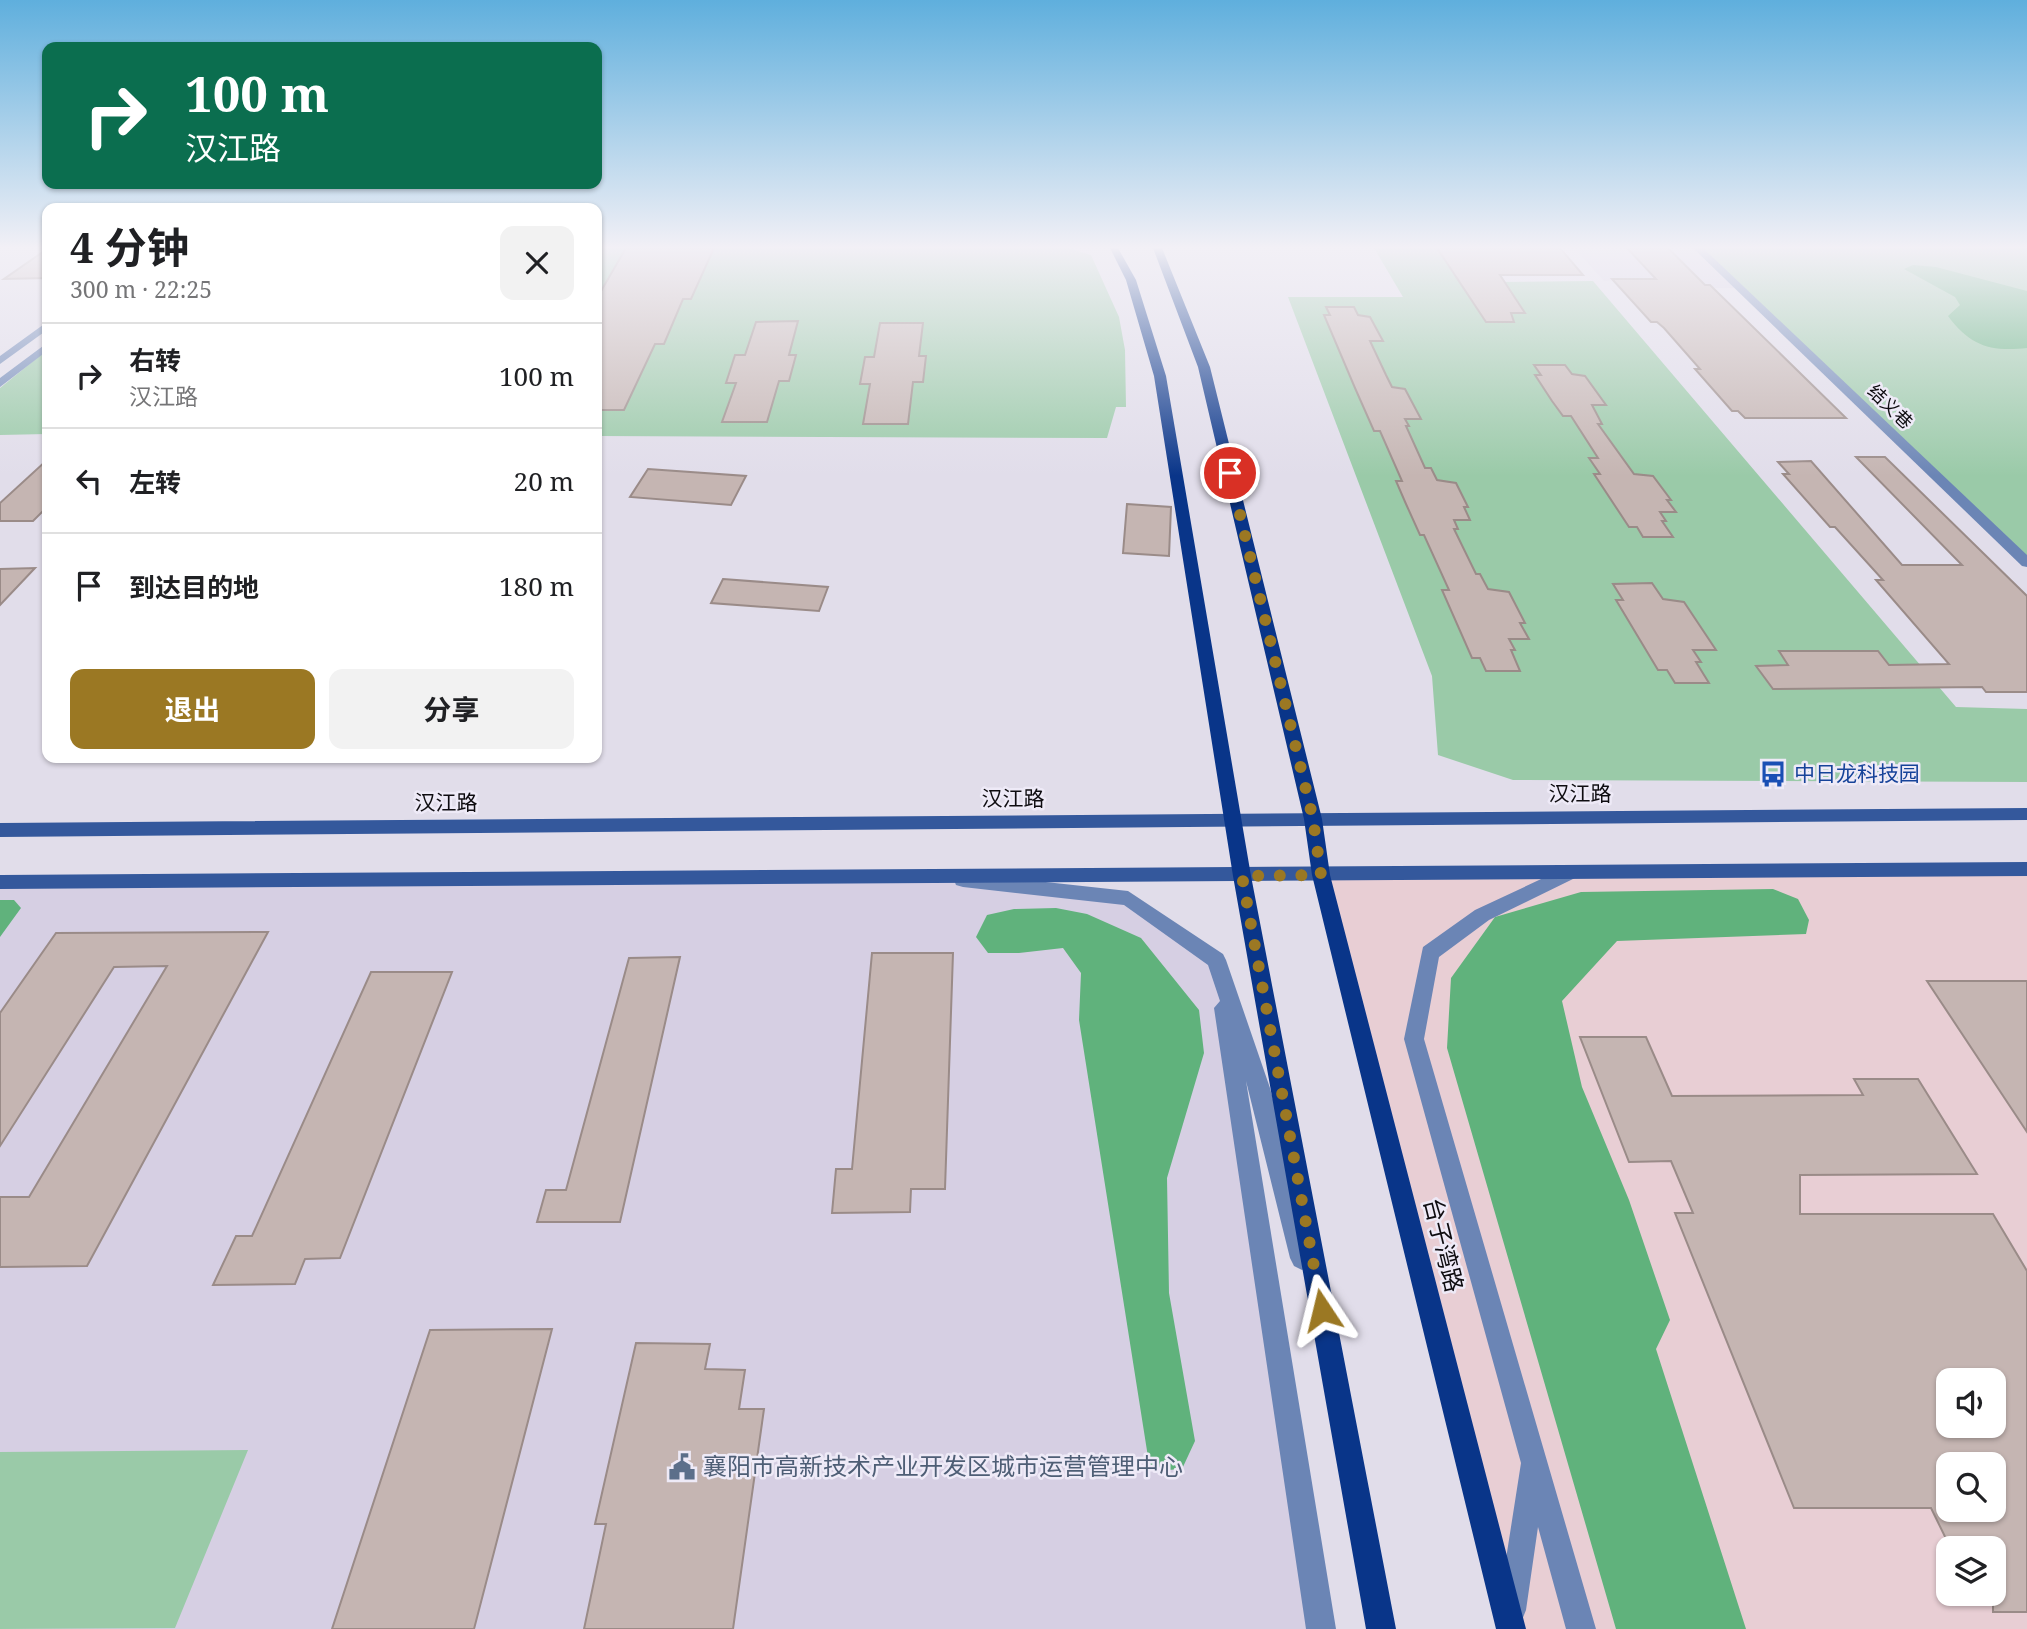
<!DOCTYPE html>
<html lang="zh">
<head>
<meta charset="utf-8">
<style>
	body { margin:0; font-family:"Noto Serif","Noto Sans SC",serif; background:#f2f2f2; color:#202124; height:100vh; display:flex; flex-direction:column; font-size:26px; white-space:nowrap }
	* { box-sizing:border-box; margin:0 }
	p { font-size:23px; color:#757577 }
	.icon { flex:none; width:38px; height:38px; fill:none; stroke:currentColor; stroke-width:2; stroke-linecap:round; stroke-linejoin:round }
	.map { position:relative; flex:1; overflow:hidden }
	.side { position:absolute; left:42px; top:203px; width:560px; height:560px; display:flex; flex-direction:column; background:#fff; border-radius:14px; box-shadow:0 2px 5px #0004 }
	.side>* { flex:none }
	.banner { position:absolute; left:42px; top:42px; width:560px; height:147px; border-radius:14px; box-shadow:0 2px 5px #0004; background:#0b6e4f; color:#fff; overflow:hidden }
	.tools { position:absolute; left:1936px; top:1368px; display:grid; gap:14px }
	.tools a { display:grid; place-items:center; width:70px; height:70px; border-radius:14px; background:#fff; box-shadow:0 2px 5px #0004; font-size:35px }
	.pin { position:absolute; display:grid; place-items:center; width:60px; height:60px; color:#fff; margin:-30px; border:4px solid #fff; border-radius:50%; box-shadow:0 2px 7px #0007 }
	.me { position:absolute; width:77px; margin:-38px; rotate:350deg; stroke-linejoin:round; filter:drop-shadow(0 0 5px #0008) }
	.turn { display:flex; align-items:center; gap:24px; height:147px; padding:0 28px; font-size:32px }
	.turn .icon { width:91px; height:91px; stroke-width:2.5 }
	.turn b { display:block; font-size:49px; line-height:60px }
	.round { display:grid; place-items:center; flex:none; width:74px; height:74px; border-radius:14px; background:#f2f2f2 }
	.summary { display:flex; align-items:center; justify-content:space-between; height:119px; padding:0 28px }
	h1 { font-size:42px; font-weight:700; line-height:52px }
	.primary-button { display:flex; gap:14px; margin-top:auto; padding:14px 28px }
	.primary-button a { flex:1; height:80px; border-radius:14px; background:#9b7823; color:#fff; font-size:28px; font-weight:700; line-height:80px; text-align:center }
	.primary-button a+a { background:#f2f2f2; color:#202124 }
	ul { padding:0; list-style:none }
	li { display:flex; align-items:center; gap:21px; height:105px; padding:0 28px; border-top:2px solid #e0e0e0 }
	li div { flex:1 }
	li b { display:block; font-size:26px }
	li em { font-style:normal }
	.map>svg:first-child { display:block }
	.built { fill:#d6cfe3 }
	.industrial { fill:#e8ced4; fill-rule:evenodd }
	.green { fill:#9acaa8 }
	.forest { fill:#60b27c }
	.building { fill:#c5b5b2; stroke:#9a8b88; stroke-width:2; fill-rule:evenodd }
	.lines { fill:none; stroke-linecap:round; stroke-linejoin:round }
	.minor { fill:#6b85b5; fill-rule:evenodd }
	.tertiary { fill:#6b85b5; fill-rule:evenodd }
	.secondary { fill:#34589c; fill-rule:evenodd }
	.primary { fill:#093589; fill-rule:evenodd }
	.route { stroke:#9b7823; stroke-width:12; stroke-dasharray:0 21.6 }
	.labels { text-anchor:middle; stroke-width:5; stroke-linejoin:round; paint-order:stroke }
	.far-street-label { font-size:18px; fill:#0e0c10; stroke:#eeeaf7 }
	.transit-label { font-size:21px; fill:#164399; stroke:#eeeaf7; text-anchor:start }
	.street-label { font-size:21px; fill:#0e0c10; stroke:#eeeaf7 }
	.near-street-label { font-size:24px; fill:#0e0c10; stroke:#eeeaf7 }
	.near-service-label { font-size:24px; fill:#4e5e75; stroke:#eeeaf7; text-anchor:start }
</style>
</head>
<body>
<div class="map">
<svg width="2027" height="1629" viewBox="0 0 2027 1629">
	<rect width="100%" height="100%" fill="#e1ddea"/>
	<path class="built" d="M1574 248H1698L1740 288H1654L1629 279 1604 281Z
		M935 877 1128 898 1216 960 1321 1629H0V882Z"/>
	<path class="industrial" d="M2027 869V1629H1509L1321 875ZM1948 1381H1993V1426H1948ZM1948 1465H1993V1510H1948ZM1948 1549H1993V1594H1948Z"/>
	<path class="green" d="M597 248H1068L1091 255 1119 317 1125 350 1126 407H1116L1107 438 597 436Z
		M1374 248H1473L1497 282 1593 281 1956 707 2027 709V782L1513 780 1438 755 1432 676 1288 297H1403Z
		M1698 248H2027V563L1740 288Z
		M47 350V434L0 435V388Z
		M248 1450 175 1628 0 1629V1452Z"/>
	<path class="forest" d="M1913 265 1936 267 2027 291V348C1991 352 1970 346 1948 316L1960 305 1955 297 1904 269Z
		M1773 889 1798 899 1809 920 1806 934 1617 941 1562 1001 1582 1087 1629 1200 1670 1320 1656 1349 1746 1629H1616L1447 1048 1451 978 1495 917 1581 892Z
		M0 900H14L21 908 0 937Z
		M1056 908 1087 914 1141 938 1199 1010 1204 1053 1167 1178 1169 1293 1195 1441 1182 1469 1153 1471 1148 1457 1079 1020 1081 973 1063 948 1019 953H988L976 937 987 915 1014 909Z"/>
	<path class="building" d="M626 248H714L691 299H683L664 344H655L624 410H597V298Z
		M1437 248H1560L1583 275H1500L1525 313H1511L1514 322H1486Z
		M1627 248H1668L1705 285H1710L1846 418H1745L1738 411H1732L1695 369H1700L1664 328 1657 322H1651L1612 279H1656Z
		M47 249V278L4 279Z
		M1326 307H1354L1358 315 1370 317 1383 341H1370L1386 375 1392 387 1405 389 1421 419H1405L1409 426H1406L1425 468H1431L1437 480 1456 483 1468 507H1464L1470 520H1454L1458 529H1454L1476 574H1480L1488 589 1509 592 1525 623H1520L1529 639H1509L1515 650H1511L1520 671H1486L1480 658H1472L1442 590H1449L1424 535H1420L1406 504 1396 481H1402L1380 431H1374L1355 388 1324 315H1330Z
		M798 321 789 355H796L789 381H779L767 422H722L736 383H726L735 355H745L756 322Z
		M880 323H923L919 356H926L923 382H913L908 424H863L870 384H860L865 357H874Z
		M1534 365H1565L1572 374 1585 376 1606 405H1592L1602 424H1598L1634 474 1653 476 1671 500H1667L1676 512H1660L1666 521H1662L1673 537H1643L1637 527H1629L1594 474H1600L1589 458H1598L1571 416H1563L1552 401 1535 375H1541Z
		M1856 457H1885L2027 596V692H1986L1982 687 1773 689 1756 666 1788 665 1779 651H1878L1889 665 1949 664 1876 580H1883L1835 527H1830L1783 474H1789L1778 462 1811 461 1902 565H1962Z
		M47 460V507L33 521H0V503Z
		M648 469 746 476 731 505 630 497Z
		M1127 504 1171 507 1169 556 1123 553Z
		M35 568 0 605V569Z
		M723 579 828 587 819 611 711 603Z
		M1652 583 1663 599 1684 602 1716 650H1693L1701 662H1696L1709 683H1675L1667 670H1658L1616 600H1623L1613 584Z
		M268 932 87 1266 0 1267V1197H29L167 966 114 967 0 1146V1013L56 933Z
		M872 953H953L945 1189H911L910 1212 832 1213 836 1169H852Z
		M680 957 620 1222H537L546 1190H566L629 958Z
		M371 972H452L340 1258 305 1259 295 1284 213 1285 236 1236H252Z
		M1927 981H2027V1132Z
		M1580 1037H1646L1672 1096 1863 1095 1854 1079H1918L1977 1174 1800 1175V1214H1993L2027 1271V1612H1993V1549H1951L1931 1508H1794L1675 1213H1693L1671 1161 1629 1162ZM1948 1381H1993V1426H1948ZM1948 1465H1993V1510H1948Z
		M552 1329 474 1629H332L430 1330Z
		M636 1343 710 1344 705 1369 745 1370 739 1409H764L733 1629H584L606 1524H595Z"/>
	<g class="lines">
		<path class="minor" d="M1693 248H1703L2027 555V567L2022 566Z"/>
		<path class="tertiary" d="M47 322V330L0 364V356Z
			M47 343V351L0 387V378Z
			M1569 866 1575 868 1578 873 1575 878 1489 920 1439 957 1424 1039 1596 1629H1566L1538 1527 1526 1610 1522 1620 1512 1624 1502 1620 1498 1610 1521 1463 1404 1039 1423 947 1475 910Z
			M963 873 1128 891 1223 954 1226 960 1270 1088 1314 1258 1310 1266 1302 1270 1294 1266 1290 1258 1246 1081 1336 1629H1306L1214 1008 1220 1001 1208 965 1124 905 963 887 956 885 954 880 956 875Z"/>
		<path class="secondary" d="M2027 808V820L0 837V823Z
			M2027 862V876L0 889V875Z"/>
		<path class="primary" d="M1110 248H1118L1136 280 1166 376 1251 876 1396 1629H1366L1233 876 1154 376 1126 280Z
			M1153 248H1162L1210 367 1322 819 1330 875 1526 1629H1496L1312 875 1304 819 1198 367Z"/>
	</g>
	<linearGradient id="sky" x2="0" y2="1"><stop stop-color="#5fafdd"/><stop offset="0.52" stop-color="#f2f0f6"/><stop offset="1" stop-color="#f2f0f6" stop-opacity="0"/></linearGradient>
	<rect width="2027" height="476" fill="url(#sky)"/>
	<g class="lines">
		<path class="route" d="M1230 473 1313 819 1321 875 1242 876 1322 1310"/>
	</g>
	<defs>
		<g id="bus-bare" transform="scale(2.1)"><path d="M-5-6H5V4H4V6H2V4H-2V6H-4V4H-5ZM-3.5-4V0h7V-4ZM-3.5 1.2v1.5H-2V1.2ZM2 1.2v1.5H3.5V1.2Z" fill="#1a4fb4" stroke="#eeeaf7" stroke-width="2.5" paint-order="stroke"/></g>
		<g id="civic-bare" transform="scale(2.1)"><path d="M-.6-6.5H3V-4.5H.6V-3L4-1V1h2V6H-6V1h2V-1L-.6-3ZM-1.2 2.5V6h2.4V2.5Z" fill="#5c6f8a" stroke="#eeeaf7" stroke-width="2.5" paint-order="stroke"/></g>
	</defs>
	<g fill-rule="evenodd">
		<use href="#bus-bare" x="1773" y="774"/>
		<use href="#civic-bare" x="682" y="1467"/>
	</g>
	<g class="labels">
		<g class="far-street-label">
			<text transform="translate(1890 407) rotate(44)" y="6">结义巷</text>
		</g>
		<g class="transit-label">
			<text x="1794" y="781">中日龙科技园</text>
		</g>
		<g class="street-label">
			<text x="1580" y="801">汉江路</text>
			<text x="1013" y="806">汉江路</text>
			<text x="446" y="810">汉江路</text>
		</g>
		<g class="near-street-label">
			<text transform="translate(1443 1245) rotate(76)" y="8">台子湾路</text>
		</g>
		<g class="near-service-label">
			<text x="703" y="1475">襄阳市高新技术产业开发区城市运营管理中心</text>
		</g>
	</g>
</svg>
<div class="tools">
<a><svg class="icon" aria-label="sound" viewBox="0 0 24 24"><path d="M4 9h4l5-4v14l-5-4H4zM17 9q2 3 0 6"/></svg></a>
<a><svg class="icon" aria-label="search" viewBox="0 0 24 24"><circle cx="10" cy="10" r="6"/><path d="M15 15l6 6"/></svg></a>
<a><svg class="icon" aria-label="layers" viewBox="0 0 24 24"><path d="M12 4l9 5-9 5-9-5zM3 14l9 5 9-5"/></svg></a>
</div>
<div class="pin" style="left:1230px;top:473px;background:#d93025"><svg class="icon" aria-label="arrive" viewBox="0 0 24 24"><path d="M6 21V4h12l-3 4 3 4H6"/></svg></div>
<svg class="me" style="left:1322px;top:1310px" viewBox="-20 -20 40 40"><path d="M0-17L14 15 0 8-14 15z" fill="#9b7823" stroke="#fff" stroke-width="4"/></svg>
<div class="banner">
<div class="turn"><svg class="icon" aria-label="right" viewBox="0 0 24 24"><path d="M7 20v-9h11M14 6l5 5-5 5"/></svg><div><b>100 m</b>汉江路</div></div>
</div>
<section class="side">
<div class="summary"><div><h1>4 分钟</h1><p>300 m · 22:25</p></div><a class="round"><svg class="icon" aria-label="close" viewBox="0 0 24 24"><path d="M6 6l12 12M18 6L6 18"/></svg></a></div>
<ul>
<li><svg class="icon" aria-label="right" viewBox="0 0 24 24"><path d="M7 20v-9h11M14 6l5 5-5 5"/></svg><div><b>右转</b><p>汉江路</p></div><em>100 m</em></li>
<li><svg class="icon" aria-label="left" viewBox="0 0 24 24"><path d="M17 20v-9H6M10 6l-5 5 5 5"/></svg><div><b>左转</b></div><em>20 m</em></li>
<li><svg class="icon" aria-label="arrive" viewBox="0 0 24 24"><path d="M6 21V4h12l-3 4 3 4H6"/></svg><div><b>到达目的地</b></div><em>180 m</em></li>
</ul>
<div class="primary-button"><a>退出</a><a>分享</a></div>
</section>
</div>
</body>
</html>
